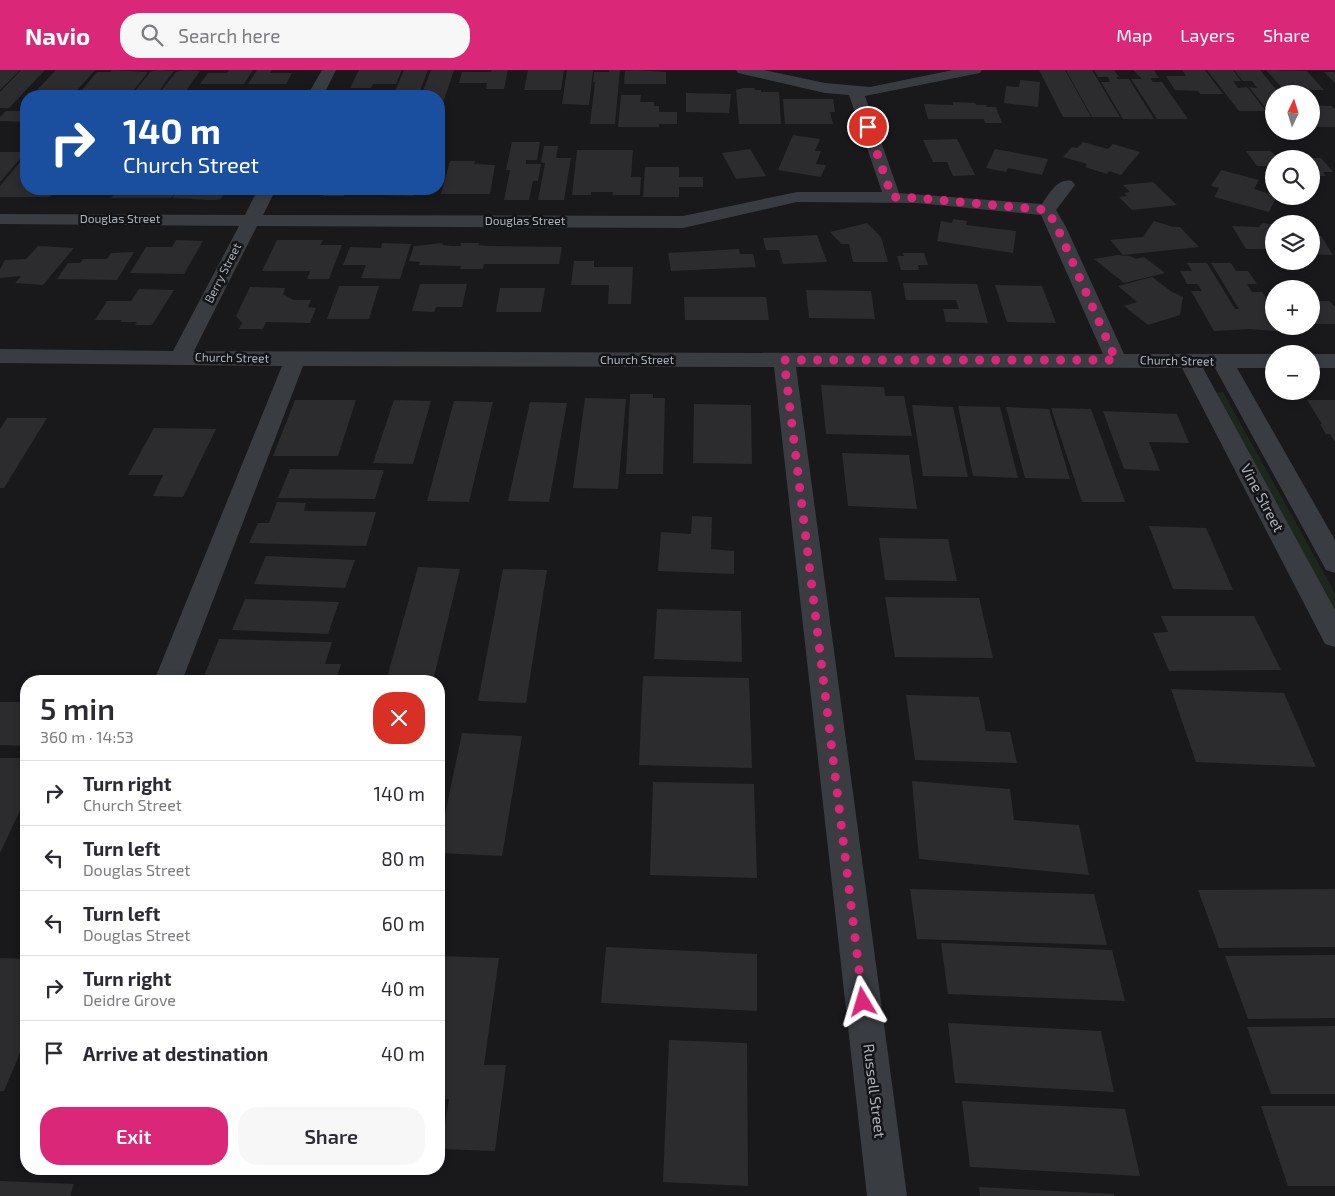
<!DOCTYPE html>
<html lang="en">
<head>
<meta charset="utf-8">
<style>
	body { margin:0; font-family:"Exo 2",sans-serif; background:#f7f7f7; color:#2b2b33; height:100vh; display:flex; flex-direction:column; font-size:19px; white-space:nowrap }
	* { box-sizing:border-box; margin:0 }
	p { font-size:16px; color:#7c7c81 }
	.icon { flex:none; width:28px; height:28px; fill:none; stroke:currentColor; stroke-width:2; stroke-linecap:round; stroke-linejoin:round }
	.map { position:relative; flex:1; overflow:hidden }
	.sheet { position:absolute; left:20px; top:605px; width:425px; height:500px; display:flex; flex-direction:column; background:#fff; border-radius:20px; box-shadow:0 2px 8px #0003 }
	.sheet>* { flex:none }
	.top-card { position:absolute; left:20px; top:20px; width:425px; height:105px; border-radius:20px; box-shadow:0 2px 8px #0003; background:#1a4fa0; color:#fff; overflow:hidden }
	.needle { width:32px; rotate:4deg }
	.tools { position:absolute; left:1265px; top:15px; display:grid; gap:10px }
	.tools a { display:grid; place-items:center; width:55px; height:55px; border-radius:50%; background:#fff; box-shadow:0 2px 8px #0003; font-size:25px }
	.pin { position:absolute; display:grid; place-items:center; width:42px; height:42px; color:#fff; margin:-21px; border:2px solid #fff; border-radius:50%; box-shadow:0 1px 5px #0007 }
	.me { position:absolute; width:55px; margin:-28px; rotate:353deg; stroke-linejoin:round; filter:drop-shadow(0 0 4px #0008) }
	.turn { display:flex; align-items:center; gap:18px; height:105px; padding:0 20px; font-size:22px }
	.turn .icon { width:65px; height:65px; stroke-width:2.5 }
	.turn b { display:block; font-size:35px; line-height:42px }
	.round { display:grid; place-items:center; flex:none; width:52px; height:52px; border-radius:20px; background:#f7f7f7 }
	.summary { display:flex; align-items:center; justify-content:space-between; height:85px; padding:0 20px }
	h1 { font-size:30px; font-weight:600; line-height:38px }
	.action { display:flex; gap:10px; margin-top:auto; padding:10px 20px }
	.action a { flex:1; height:58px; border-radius:20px; background:#db2777; color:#fff; font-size:20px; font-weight:600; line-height:58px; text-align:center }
	.action a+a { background:#f7f7f7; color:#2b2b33 }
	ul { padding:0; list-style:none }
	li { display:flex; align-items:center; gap:15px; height:65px; padding:0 20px; border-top:1px solid #e1e1e2 }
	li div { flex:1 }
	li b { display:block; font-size:19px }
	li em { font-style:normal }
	header { display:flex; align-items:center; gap:30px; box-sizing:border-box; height:70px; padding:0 25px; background:#db2777; color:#fff }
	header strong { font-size:24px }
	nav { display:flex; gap:28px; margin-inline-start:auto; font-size:18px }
	.search { width:350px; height:45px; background:#f7f7f7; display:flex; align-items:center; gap:12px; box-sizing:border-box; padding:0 18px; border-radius:20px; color:#7c7c81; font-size:19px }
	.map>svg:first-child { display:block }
	.green { fill:#1e271e }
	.building { fill:#2c2c2f }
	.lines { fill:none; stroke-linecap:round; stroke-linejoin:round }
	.minor { fill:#393c41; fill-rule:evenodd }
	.route { stroke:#db2777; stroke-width:9; stroke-dasharray:0 16.2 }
	.labels { text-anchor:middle; stroke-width:5; stroke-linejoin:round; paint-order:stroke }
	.far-street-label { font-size:12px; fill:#aab2bc; stroke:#141416 }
	.street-label { font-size:15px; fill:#aab2bc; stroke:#141416 }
</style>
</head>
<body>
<header>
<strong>Navio</strong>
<div class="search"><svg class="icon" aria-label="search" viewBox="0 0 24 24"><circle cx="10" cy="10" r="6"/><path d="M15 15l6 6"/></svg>Search here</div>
<nav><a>Map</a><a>Layers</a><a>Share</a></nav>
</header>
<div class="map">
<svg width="1335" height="1126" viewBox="0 0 1335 1126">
	<rect width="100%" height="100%" fill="#19191b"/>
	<path class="green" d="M1223 322 1335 523V550L1211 323Z"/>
	<path class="building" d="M0 0H20L0 20Z
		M21 0H45L9 38H0V22Z
		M56 0H95L72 26H50L54 23 35 22Z
		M112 0 148 2 129 26H77L97 2H111Z
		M159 0 174 1 155 26H131L150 2Z
		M185 0 200 1 182 26H157L176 2Z
		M229 0H253L244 14H200L208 3H227Z
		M257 0H272L270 3H292L286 14H248Z
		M359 0H402L396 14H373L371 18H350Z
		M404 0H428L418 26H393Z
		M431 0H454L441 39H439V26H421Z
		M492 0H508L504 19H486L487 13H459L462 2H491Z
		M528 0H564L561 20H524Z
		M567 0H593L589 35 562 34Z
		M609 0H620L615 54H590L595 12H593L594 2H609Z
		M636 0 666 2V14H624L625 1Z
		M1039 0H1065L1091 47H1063Z
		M1066 0H1092L1120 47H1092Z
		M1094 0H1114L1119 7H1116L1118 9H1129L1154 49H1123L1101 12H1110L1108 7H1098Z
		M1133 0H1154L1159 8H1150L1153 12H1162L1188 49H1157L1131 9H1142Z
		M1182 0H1205L1223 24H1200L1198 21 1175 20 1166 6H1186Z
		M1207 0H1233L1241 11H1233L1238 18 1247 17 1266 41H1239Z
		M1234 0H1260L1280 24H1274V41H1268L1249 17 1257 18 1252 11H1243Z
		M1266 0 1307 1 1324 20 1283 19Z
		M1324 2H1335V13Z
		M1020 10 1040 12 1038 37 1004 33 1006 16 1019 17Z
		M743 18H754L755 20H761V22H779L781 54H739L736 20Z
		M686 23 731 24 729 43 686 42Z
		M621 25H641L640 32H654V36H659V42H677V54H659V57H618Z
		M783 29H833L835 42H830L833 54H785Z
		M953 32 975 33 976 35H986L987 37H996L1002 53H985L984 49H928L924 34 953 35Z
		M1311 35 1331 36 1335 39V57H1311Z
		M26 36V52L0 51V47L6 41H22Z
		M793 65 820 69 815 81H821L816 94 826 95 821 107 778 100Z
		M957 69 975 105 953 106 947 92H933L923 70Z
		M512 72H540L537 90H526V94H541L538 111H533L529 130H504L510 100H506Z
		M1083 72 1108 79 1113 74 1140 82 1121 105 1109 101 1107 104 1085 97 1087 94 1063 87 1072 77 1077 78Z
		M544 76H558L556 88H571L564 130H538L545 93 541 92Z
		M750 79 766 106 736 109 722 83Z
		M995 79 1048 89 1042 105 1008 98 1006 102 986 98Z
		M577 80H633L631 107H641L640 125H613V122H591V125H572Z
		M1246 81H1271L1278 89H1274V96H1257Z
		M0 82H26L0 112Z
		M26 85V119H56L50 127H0V116Z
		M1311 88H1321L1333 102H1323L1326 106H1311Z
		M450 91H475L474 94 495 95 490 124H441Z
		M645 97H679V107H703V117H679V127H643Z
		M1221 100 1259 110 1254 119 1277 126 1269 142 1214 127 1219 118 1211 116Z
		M1153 112 1177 135 1132 140 1119 127 1127 126 1124 123 1130 122 1123 115Z
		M95 119H114L110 124H92Z
		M118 119H178L171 128H111Z
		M179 119H226L221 129 214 130 172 128Z
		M312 119H347L344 126H323L324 124H309Z
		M381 119H416L413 126 378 125Z
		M953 149 967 151 966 155 1016 161 1013 183 937 171 941 151 952 153Z
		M1154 151 1173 157H1180L1199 177 1123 185 1110 170 1143 167Z
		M867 153 881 167 888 192H853L849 174H841L830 162Z
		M1263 153 1274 155V179H1246L1232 156 1260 157 1259 156Z
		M1311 163 1313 166H1321L1333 185 1311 184Z
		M817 165 827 192 783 194 779 180H766L763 168Z
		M176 170 203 171 184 204 130 203 146 177H172Z
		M277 170H323L320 175H342L329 209H307L310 201H262Z
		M382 173 411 174 400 209 361 208 366 195H343L350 177 381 178Z
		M443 173 442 175 452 176H461V173H479L478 175 488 176 562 177 559 194H484L483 199H460L461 196 419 195 420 192 409 191 414 176Z
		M38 176 74 178 43 215 15 213 21 206 0 208V199L5 190 26 189Z
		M739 179 740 184H753L756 197 671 201 668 183Z
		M134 182 117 210 57 209 68 193H80L83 189H107L111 183Z
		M903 183H924L928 195H918L919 200H901L897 186H904Z
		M1117 185 1130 186 1136 189 1144 187 1165 203 1124 213 1094 189Z
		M574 191H594V197H633L631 234H608L609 215H571Z
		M1187 193H1207L1235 239H1239L1211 193H1231L1236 201H1248L1257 214H1247L1252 222H1262L1274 240V256H1285L1288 262 1250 259 1214 261 1191 221H1202L1197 214H1187L1180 201H1192Z
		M1152 207 1172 222 1183 227 1180 245 1148 255 1124 236 1137 232 1118 216Z
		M903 213 977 214 988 253 946 252 943 239H959L956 230H906Z
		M420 214H467L462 237H436L434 242 412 241Z
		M995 215 1042 216 1056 253 1007 252Z
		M339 216H379L369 249H327Z
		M250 217 285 218 283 224 293 230H311L308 237 316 238 310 253 266 252 263 259H239L242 253 236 246Z
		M500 218H545L541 242H496Z
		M139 219 174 220 154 252 151 255H135L137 252H121L122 250H95L107 231H131Z
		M806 220 871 221 875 249 809 248Z
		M684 227H766L769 250H685Z
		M1311 231H1329L1335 237V254H1311Z
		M821 315 884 317 885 326H904L912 366 826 364Z
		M630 324H653V328H665L663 404H626Z
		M585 328 626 329 618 419 573 418Z
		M295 330H356L338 386H273Z
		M394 330 431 331 413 394 373 393Z
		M1307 330H1335V372L1330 364H1326L1320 354H1322Z
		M454 331 493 332 469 432 427 431Z
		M530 332 567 333 549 432 508 431Z
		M694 334 751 335 752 394 693 393Z
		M912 335 953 337 968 407 923 406Z
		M958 336 1000 337 1018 408 973 406Z
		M1006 337 1049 339 1070 409 1025 408Z
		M1051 338 1091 339 1125 432H1082Z
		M1103 341 1177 344 1189 373 1149 372 1160 401 1124 399Z
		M7 348H47L4 418H0V359Z
		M154 358 216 359 183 427 153 426 163 405H128Z
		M842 383 909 385 917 439 848 436Z
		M290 399 384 400 375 429 278 428Z
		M277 432 306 433 304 441 376 442 366 476 249 473 258 453H269Z
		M692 446 712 447 711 479 734 481V504L658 501 661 462 691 464Z
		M1149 456 1206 458 1233 520 1173 519Z
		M879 468 948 469 957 511 885 510Z
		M266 486 355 490 345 518 254 514Z
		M418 497 460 499 433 611H386Z
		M503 499 547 500 526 633 478 631Z
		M885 527 979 528 993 588 895 587Z
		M245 529 339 532 328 564 232 560Z
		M657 539 741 541 742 592 654 589Z
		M1161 546H1254L1281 600 1169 601 1153 563 1168 562Z
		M219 569 332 572 325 594H341L336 611H202Z
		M643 606 749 608 752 698 639 695Z
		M1171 619 1284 623 1316 697 1196 692Z
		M906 625 979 627 986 661 1010 662 1017 693 915 690Z
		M0 632H26V676L0 675Z
		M462 663 522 666 502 786 439 783V773Z
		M0 688H26V728L0 783Z
		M912 711 1010 719 1014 750 1079 755 1089 805 919 789Z
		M653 712 754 714 757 808 650 805Z
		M910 819 1094 824 1107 875 917 869Z
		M1335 819V877L1219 878 1198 820Z
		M941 873 1112 880 1125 931 948 924Z
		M606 877 757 884V941L601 933Z
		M1335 885V948L1248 949 1225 886Z
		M439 886 499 888 484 995H506L495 1081 441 1079 449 1029H439Z
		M0 888 26 889V969L4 1021H0Z
		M948 953 1101 961 1114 1022 955 1013Z
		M1335 956V1024H1271L1247 957Z
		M669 970 747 973 748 1116 663 1112Z
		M962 1031 1125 1039 1140 1106 970 1097Z
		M1261 1036H1335V1116H1288Z
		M0 1111 74 1114 70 1126H0Z
		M979 1117 1114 1124V1126H980Z"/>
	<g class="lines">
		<path class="minor" d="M322 0H336L323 26H307Z
			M736 0H764L825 13 870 17 953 0H982L980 3 865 26 899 123 1042 134C1050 123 1057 108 1072 111L1075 115 1056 140 1066 157 1124 284H1274V298H1237L1335 470V503L1326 500 1215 298H1203L1335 540V577L1325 574 1182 298 796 297 907 1126H867L774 297 303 296 182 611H154L282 296 0 293V279L173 281 239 156 0 154V144L245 145 258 119H276L263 145 683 146 797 122H882L849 25 825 23 738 3ZM797 132 916 133 1041 145 1103 284 194 281 257 156 683 158Z
			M1311 284H1335V298H1311Z"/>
	</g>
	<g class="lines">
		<path class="route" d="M863 932 784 290H1116L1057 157 1047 140 916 128 892 127 868 57"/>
	</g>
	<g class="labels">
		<g class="far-street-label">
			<text x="120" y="153">Douglas Street</text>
			<text x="525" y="155">Douglas Street</text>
			<text transform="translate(223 203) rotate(-63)" y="4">Berry Street</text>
			<text transform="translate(232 288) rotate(1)" y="4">Church Street</text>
			<text x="637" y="294">Church Street</text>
			<text transform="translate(1177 291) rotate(1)" y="4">Church Street</text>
		</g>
		<g class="street-label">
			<text transform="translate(1262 428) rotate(62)" y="5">Vine Street</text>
			<text transform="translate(874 1021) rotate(83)" y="5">Russell Street</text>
		</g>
	</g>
</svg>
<div class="tools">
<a><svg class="needle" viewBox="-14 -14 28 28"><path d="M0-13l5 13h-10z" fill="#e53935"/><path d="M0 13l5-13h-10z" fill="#7c7c81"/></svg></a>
<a><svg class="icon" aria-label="search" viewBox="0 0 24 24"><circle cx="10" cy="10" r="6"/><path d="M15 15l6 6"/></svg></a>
<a><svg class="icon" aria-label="layers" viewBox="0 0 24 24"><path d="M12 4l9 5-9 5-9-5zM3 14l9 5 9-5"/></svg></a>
<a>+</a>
<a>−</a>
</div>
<div class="pin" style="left:868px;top:57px;background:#d93025"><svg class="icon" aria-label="arrive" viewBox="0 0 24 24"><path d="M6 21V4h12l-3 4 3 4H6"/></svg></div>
<svg class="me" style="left:863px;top:932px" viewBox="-20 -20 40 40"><path d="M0-17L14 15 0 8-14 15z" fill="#db2777" stroke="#fff" stroke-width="4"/></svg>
<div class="top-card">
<div class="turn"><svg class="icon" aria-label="right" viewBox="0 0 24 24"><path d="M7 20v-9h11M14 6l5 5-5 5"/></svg><div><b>140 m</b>Church Street</div></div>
</div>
<section class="sheet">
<div class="summary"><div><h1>5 min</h1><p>360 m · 14:53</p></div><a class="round" style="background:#d93025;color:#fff"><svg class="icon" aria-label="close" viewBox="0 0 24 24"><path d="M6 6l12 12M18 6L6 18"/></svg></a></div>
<ul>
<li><svg class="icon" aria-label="right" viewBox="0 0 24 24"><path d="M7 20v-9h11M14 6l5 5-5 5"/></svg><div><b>Turn right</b><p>Church Street</p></div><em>140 m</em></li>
<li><svg class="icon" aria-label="left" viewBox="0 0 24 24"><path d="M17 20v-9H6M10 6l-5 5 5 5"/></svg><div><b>Turn left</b><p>Douglas Street</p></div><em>80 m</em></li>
<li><svg class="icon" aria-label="left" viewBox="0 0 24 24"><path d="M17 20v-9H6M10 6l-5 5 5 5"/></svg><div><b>Turn left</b><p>Douglas Street</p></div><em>60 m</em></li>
<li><svg class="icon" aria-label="right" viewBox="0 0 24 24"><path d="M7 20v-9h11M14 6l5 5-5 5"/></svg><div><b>Turn right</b><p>Deidre Grove</p></div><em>40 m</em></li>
<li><svg class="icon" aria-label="arrive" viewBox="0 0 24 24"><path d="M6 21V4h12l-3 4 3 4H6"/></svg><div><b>Arrive at destination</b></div><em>40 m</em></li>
</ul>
<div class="action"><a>Exit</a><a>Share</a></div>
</section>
</div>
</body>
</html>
